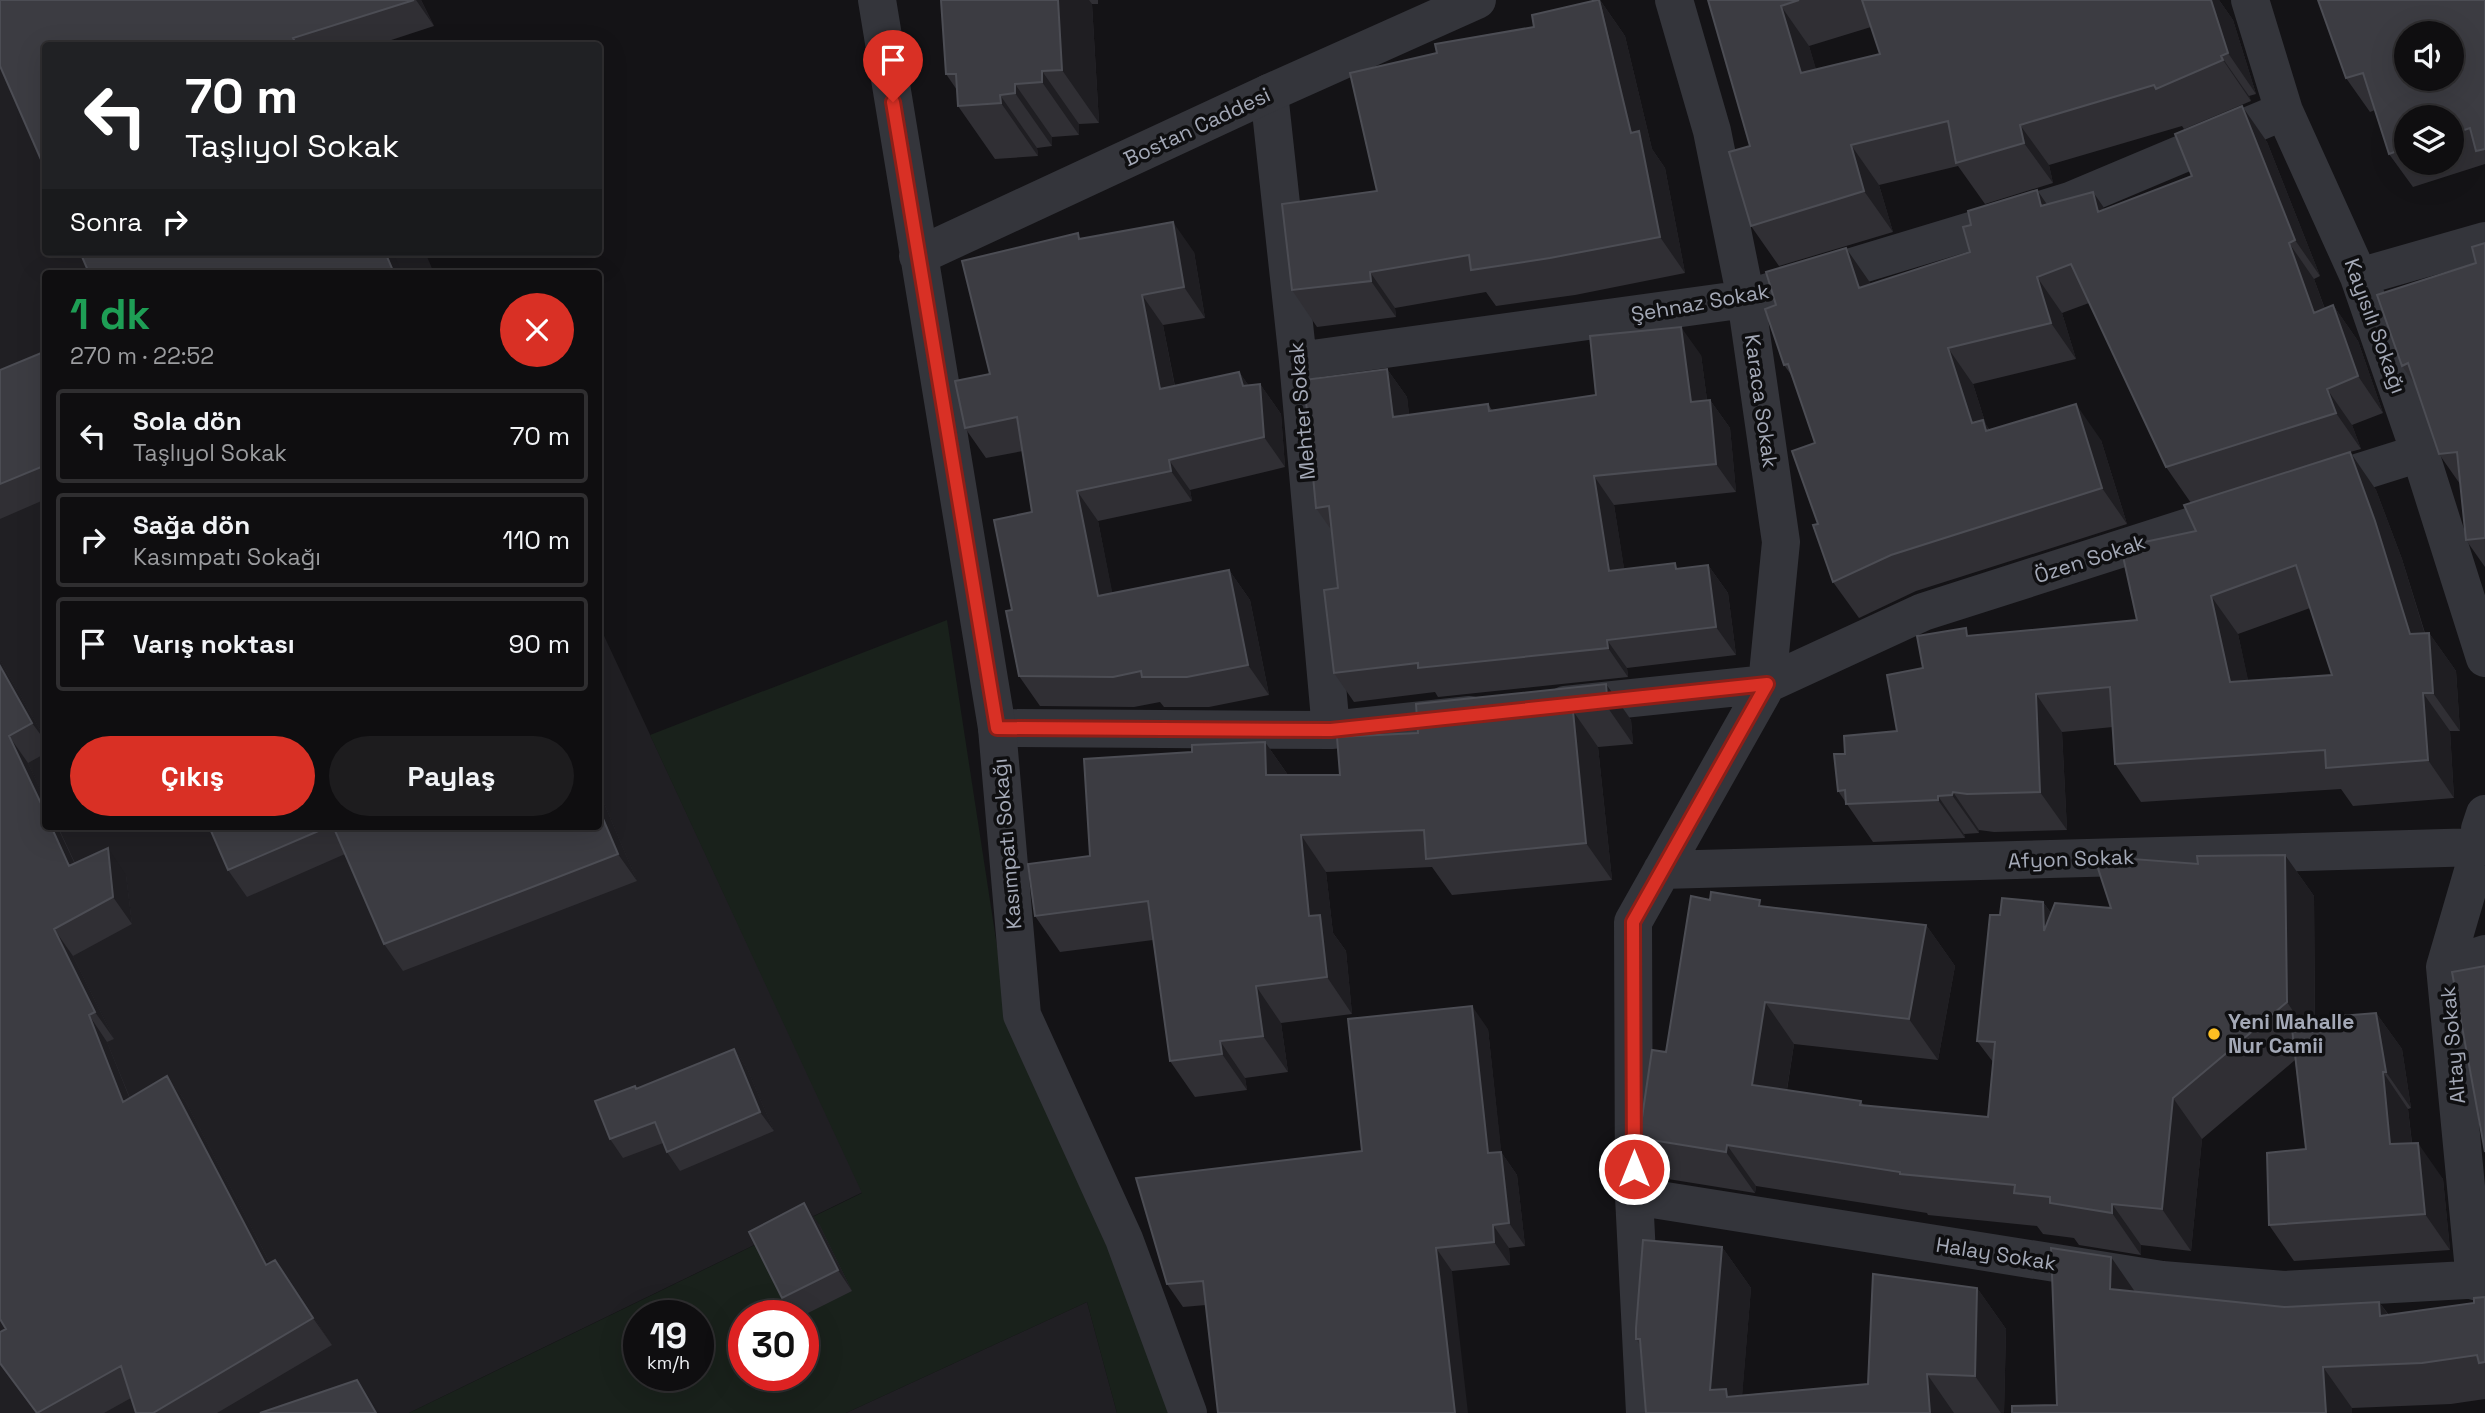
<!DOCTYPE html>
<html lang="tr">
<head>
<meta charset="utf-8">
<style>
	body { margin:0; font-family:"Space Grotesk",sans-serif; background:#1d1c1e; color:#f1f3f6; height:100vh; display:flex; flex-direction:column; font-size:26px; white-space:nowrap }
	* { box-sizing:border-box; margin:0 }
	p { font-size:23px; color:#9b9c9f }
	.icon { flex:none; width:38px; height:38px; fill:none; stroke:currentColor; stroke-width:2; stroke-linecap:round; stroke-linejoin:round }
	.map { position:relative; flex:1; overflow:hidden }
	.sheet { position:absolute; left:42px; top:270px; width:560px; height:560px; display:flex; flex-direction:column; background:#0f0e10; border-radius:7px; box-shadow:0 7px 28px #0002,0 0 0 2px #2f2e30 }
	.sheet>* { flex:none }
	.top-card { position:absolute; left:42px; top:42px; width:560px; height:214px; border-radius:7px; box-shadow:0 7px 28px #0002,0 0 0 2px #2f2e30; background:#202124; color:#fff; overflow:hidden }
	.tools { position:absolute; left:2394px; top:21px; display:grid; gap:14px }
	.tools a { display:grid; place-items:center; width:70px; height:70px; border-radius:50%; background:#0f0e10; box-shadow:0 7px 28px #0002,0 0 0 2px #2f2e30; font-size:35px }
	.speed { position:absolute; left:623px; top:1300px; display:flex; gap:14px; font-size:35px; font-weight:700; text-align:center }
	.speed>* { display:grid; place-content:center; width:91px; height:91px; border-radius:50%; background:#0f0e10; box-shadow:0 7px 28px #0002,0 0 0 2px #2f2e30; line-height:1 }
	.speed small { font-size:18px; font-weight:400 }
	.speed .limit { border:10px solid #d22; background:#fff; color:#111 }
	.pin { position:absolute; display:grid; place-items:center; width:60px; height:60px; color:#fff; margin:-72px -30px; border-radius:50% 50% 50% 0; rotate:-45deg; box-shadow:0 0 7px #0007 }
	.pin .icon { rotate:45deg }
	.me { position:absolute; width:77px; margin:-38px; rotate:0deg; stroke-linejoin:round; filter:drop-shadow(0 0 5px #0008) }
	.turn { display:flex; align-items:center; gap:24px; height:147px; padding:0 28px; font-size:32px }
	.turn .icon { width:91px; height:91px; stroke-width:2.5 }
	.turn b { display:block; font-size:49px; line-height:60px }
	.then { display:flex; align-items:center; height:66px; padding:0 28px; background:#0003; gap:14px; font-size:26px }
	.round { display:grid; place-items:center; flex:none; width:74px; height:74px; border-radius:37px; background:#1d1c1e }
	.summary { display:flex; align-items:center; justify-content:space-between; height:119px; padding:0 28px }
	h1 { font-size:42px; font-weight:800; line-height:52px; color:#1e9e55 }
	.action { display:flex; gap:14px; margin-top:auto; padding:14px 28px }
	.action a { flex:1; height:80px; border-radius:42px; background:#d93025; color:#fff; font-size:28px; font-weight:800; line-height:80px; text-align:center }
	.action a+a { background:#1d1c1e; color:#f1f3f6 }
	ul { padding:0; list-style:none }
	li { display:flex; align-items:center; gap:21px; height:94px; margin:0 14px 10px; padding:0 14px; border:4px solid #2f2e30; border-radius:7px }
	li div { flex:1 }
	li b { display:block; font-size:26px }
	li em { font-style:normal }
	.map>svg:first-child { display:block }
	.built { fill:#201f23 }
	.green { fill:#19211b; fill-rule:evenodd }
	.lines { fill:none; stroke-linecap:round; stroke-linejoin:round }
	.minor { stroke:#34353b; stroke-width:38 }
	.tertiary { stroke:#34353b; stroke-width:38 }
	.wall { fill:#302f34; fill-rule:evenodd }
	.shaded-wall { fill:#1f1e22 }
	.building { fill:#3c3c42; stroke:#4c4d54; stroke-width:2; fill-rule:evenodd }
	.route-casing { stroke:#8d1f18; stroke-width:18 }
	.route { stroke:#d93025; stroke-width:12 }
	.poi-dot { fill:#ffc022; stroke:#0f0f11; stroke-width:2.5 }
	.labels { text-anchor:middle; stroke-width:7; stroke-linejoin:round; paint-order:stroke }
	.street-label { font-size:21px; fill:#a4a9b7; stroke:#0f0f11 }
	.poi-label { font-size:21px; font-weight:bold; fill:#a4a9b7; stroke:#0f0f11; text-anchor:start }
</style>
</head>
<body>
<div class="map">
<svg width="2485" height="1413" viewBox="0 0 2485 1413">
	<rect width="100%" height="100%" fill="#141316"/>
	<path class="built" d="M0 0 46 46V252H425L434 273H46V826H598L599 625 863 1192 409 1413H0Z
		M1087 1302 1117 1413H846Z"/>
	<path class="green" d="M947 620 1008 1018 1182 1413H1117L1087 1302 846 1413H409L862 1193 650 735ZM639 1316H698V1376H639ZM744 1316H803V1376H744Z"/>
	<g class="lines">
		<path class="minor" d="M2250 0 2284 111 2359 277 2420 453 2485 658
			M1269 93 1298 361 1331 730
			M2359 277 2485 241
			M1298 361 1746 299 2070 201 2284 111
			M2312 487 2420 453
			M1565 705 1767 684 1923 612 2242 510
			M997 728 1331 730 1470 715
			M1662 870 2480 847
			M2445 967 2485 954
			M1634 1196 2162 1280 2284 1290 2485 1279
			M2475 1281 2445 967 2480 847V829L2485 814
			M1645 1413 1634 1196 1633 922 1767 684 1781 542 1746 299 1712 131 1674 0"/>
		<path class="tertiary" d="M877 0 997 728 1022 1015 1124 1239 1188 1413
			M918 256 1269 93 1477 0"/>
	</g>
	<path class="wall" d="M0 0H421L434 26 373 46H46Z
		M941 0H1098V4H1092L1099 123 1079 124V135L1052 137V146L1037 148 1038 156 995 159 958 106 957 90 946 74Z
		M1600 0 1625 36 1652 149 1665 168 1685 273 1575 295 1496 306 1486 292 1395 308 1396 317 1317 327 1292 290 1377 191 1437 53 1534 27Z
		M1708 0H2219L2233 20 2256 94 2249 96 2251 101 2184 129 2182 126 2049 165 2053 183 1985 204 1958 166 1879 185 1893 232 1779 266 1751 226 1750 146ZM1871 27 1880 54 1816 70 1809 46Z
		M2485 0V164L2413 187 2389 154 2375 110 2370 112 2346 78ZM2406 117H2452V163H2406Z
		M2242 106 2267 142 2320 276 2314 279 2325 309 2333 305 2358 341 2383 413 2352 425 2361 449 2350 452 2376 490 2402 559 2425 633H2429L2456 671 2460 731H2450L2454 798 2353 806 2341 789 2141 802 2115 764 2113 727 2062 732 2067 830 1994 832 1979 830V833L1964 834 1965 838 1873 842 1838 791 1845 754 1897 731 1923 668 1971 636 2137 620 2196 531 2191 503 2166 467 2089 303 2062 313 2076 359 1973 384 1986 425 1990 430 2101 440 2127 524 1916 591 1859 618 1833 582 1818 524 1815 443 1792 376 1784 365 1871 284 1970 252 2047 204 2105 209 2192 176ZM2310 608 2332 675 2248 681 2238 634Z
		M1082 239 1194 252 1205 318 1163 325 1175 386 1239 372 1249 386 1260 384 1281 414 1285 467 1190 490 1192 501 1098 521 1112 593 1229 570 1250 600 1269 695 1209 707H1164L1160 702 1134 707 1040 706 1019 676 1012 610 1032 512 1023 451 986 458 965 428 990 374Z
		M2485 243V567L2466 540 2460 484 2439 454 2416 385 2402 366 2476 263Z
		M46 351V499L0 519V370Z
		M1701 355 1707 400H1710L1730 428 1736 492 1614 505 1624 569H1679L1708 565 1728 593 1736 655 1627 668 1628 677 1438 697 1435 692 1354 702 1334 673 1338 588 1332 531 1316 508 1387 369 1407 397 1409 415 1488 404 1492 410 1596 395Z
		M0 660 46 740V753L28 763 75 863 126 875 132 924 73 956 114 1039 107 1042 130 1098 167 1076 186 1102 270 1263 294 1287 332 1345 217 1413H136L131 1398 104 1413H36L0 1365V1332L6 1329Z
		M1606 684 1631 720 1633 744 1598 747 1612 880 1452 895 1432 867 1326 872 1333 933 1346 951 1352 1014 1281 1023 1288 1072 1245 1078 1247 1090 1195 1097 1170 1061 1153 940 1060 952 1035 916 1090 856 1265 742 1288 775H1340L1418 733Z
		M598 789 637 881 403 971 384 944 345 854 247 897 228 870 224 826H598Z
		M2285 855 2314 896 2315 1018 2376 1013 2402 1049 2411 1108 2408 1109 2412 1143 2443 1179 2450 1250 2294 1261 2269 1225 2306 1149 2295 1060 2202 1139 2191 1251 2141 1245V1255L2079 1245 2074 1238 2043 1234 2037 1226 1928 1215 1927 1213 1756 1186 1755 1193 1668 1179 1639 1138 1666 1052 1710 900 1926 925 1955 966 1938 1060 1794 1044 1787 1090 1861 1101 1864 1106 1988 1117 1993 1062 1977 1041 2000 915 2043 902 2051 913 2111 908 2198 864Z
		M1488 1029 1501 1152 1517 1175 1525 1246 1509 1248 1510 1265 1452 1271 1206 1305 1183 1307 1167 1284 1362 1151Z
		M734 1049 747 1068 774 1131 680 1171 667 1152 663 1143 623 1158 610 1139 637 1089Z
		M819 1224 852 1291 802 1316H795L782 1298Z
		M1722 1247 1751 1288 1742 1395 1868 1384 1977 1288 2006 1329 2004 1413H1646L1640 1345 1636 1339Z
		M2135 1292 2284 1307 2379 1302 2389 1315 2474 1303 2485 1297V1399L2451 1404 2352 1408V1413H2012L2057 1405Z"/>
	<path class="shaded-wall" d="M416 0H421L434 26Z
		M1058 0H1089L1092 4 1099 123 1062 70Z
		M1600 0 1625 36 1652 149 1665 168 1685 273 1660 237 1631 133Z
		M2208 0H2219L2233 20 2256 94 2228 53Z
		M1781 6 1809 46 1830 114 1801 73Z
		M2221 56 2249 96 2251 101 2223 60Z
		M1042 71 1079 124V135L1042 82Z
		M1015 84 1052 137V146L1015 93Z
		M1000 95 1037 148 1038 156 1001 103Z
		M2242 106 2267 142 2320 276 2295 240Z
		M2020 125 2049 165 2053 183 2024 143Z
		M1851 145 1879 185 1893 232 1864 191Z
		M2037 190 2062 226 2041 206Z
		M2093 192 2118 228 2098 212Z
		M1173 222 1194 252 1205 318 1184 287Z
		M2289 243 2314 279 2339 349 2314 313Z
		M1846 248 1871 284 1859 288Z
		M385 252H393L402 273H394Z
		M1370 272 1395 308 1396 317 1371 281Z
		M2037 277 2062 313 2076 359 2051 323Z
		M1142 295 1163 325 1181 419 1160 389Z
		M2333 305 2358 341 2383 413 2358 376Z
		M1681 327 1701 355 1711 430 1691 402Z
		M1948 348 1973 384 1986 425 2008 456 1972 423Z
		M1387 369 1407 397 1413 446 1393 417Z
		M1239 372 1261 402 1260 384 1281 414 1285 467 1264 437 1243 386Z
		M2327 389 2352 425 2361 449 2336 413Z
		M1710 400 1730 428 1736 492 1716 464Z
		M2076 404 2101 440 2127 524 2102 488Z
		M2350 452 2376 490 2402 559 2430 651 2429 633 2456 671 2460 731 2433 693 2410 634Z
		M1169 460 1190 490 1192 501 1171 471Z
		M1594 476 1614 505 1629 599 1609 571Z
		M1077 491 1098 521 1119 626 1098 596Z
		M1708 565 1728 593 1736 655 1716 627Z
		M1229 570 1250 600 1269 695 1248 665Z
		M2211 596 2238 634 2257 720 2230 682Z
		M1607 640 1627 668 1628 677 1608 648Z
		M0 660 46 740V742L32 723 0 666Z
		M1606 684 1631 720 1633 744 1608 708Z
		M2423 693 2450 731 2454 798 2428 760Z
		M2036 694 2062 732 2067 830 2040 792Z
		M1573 711 1598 747 1612 880 1586 843Z
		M9 736 28 763 46 801V814Z
		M1265 742 1290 778 1266 775Z
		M598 789 637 881 618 854 598 807Z
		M1953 792 1979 830V833L1952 795Z
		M1938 796 1964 834 1965 838 1938 800Z
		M51 826H57L88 892 69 866Z
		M1301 835 1326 872 1333 933 1346 951 1352 1014 1327 977 1309 916Z
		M108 848 126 875 132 924 113 897Z
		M2285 855 2314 896 2315 1044 2287 1002Z
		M2043 902 2072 943 2044 931Z
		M1926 925 1955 966 1938 1060 1909 1019Z
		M54 929 73 956 114 1039 95 1012Z
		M1256 986 1281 1023 1288 1072 1263 1036Z
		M1765 1002 1794 1044 1781 1126 1752 1085Z
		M1472 1006 1488 1029 1504 1176 1488 1153Z
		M2376 1013 2402 1049 2411 1108 2386 1072Z
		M89 1015 107 1042 142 1129 123 1102Z
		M1220 1041 1245 1078 1247 1090 1222 1054Z
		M734 1049 747 1068 774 1131 760 1112Z
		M2383 1072 2408 1109 2416 1181 2390 1144Z
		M167 1076 186 1102 285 1292 266 1265Z
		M2173 1098 2202 1139 2191 1251 2162 1209Z
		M2418 1143 2443 1179 2450 1250 2425 1214Z
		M1727 1145 1756 1186 1755 1193 1726 1152Z
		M1501 1152 1517 1175 1525 1246 1509 1223Z
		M804 1203 819 1224 852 1291 838 1270Z
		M2112 1204 2141 1245V1255L2112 1213Z
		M1493 1225 1509 1248 1510 1265 1494 1242Z
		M1722 1247 1751 1288 1741 1410 1710 1390Z
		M1436 1248 1452 1271 1468 1413H1455Z
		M2111 1257 2140 1299 2110 1289Z
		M275 1260 294 1287 332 1345 313 1318Z
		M1977 1288 2006 1329 2004 1413H2001L1975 1376Z
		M2379 1302 2408 1343 2380 1316Z
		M2323 1367 2352 1408V1413H2326Z
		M1927 1374 1954 1413H1930Z
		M357 1380 380 1413H376Z"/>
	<path class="building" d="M0 0H414L293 38 297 46H46V171L0 66Z
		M941 0H1058L1062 70 1042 71V82L1015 84V93L1000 95 1001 103 958 106 956 74H946Z
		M1597 0H1599L1631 133 1639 131 1660 237 1550 258 1471 270 1469 255 1370 272 1371 281 1292 290 1282 204 1377 191 1350 73 1437 53 1435 44 1534 27 1532 15Z
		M1708 0H1799L1781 6 1801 73 1880 54 1862 0H2211L2228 53 2221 56 2223 60 2156 89 2154 85 2020 125 2024 143 1956 163 1948 121 1851 145 1864 191 1751 226 1729 152 1750 146Z
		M2318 0H2485V149L2476 151 2470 128 2452 134V117H2406V148L2389 154 2363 73 2346 78ZM2406 33H2452V79H2406Z
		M2242 106 2295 240 2289 243 2314 313 2333 305 2358 376 2327 389 2336 413 2166 467 2071 264 2037 277 2051 323 1948 348 1972 423 1983 420 1986 431 2076 404 2102 488 1891 555 1833 582 1813 525 1818 524 1792 451 1815 443 1788 364 1784 365 1765 309 1776 305 1766 272 1846 248 1859 288 1970 252 1963 227 1971 225 1968 211 2037 190 2041 206 2093 192 2098 212 2192 176 2175 134Z
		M1173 222 1184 287 1142 295 1160 389 1239 372 1243 386 1260 384 1264 437 1169 460 1171 471 1077 491 1098 596 1229 570 1248 665 1187 677H1142L1141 671 1113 677 1019 676 1006 611 1012 610 994 520 1032 512 1017 417 965 428 955 381 990 374 962 261 1078 233 1079 239Z
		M2485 243V538L2466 540 2457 452 2439 454 2408 363 2402 366 2377 295 2476 263 2472 247Z
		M80 252H385L394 273H89Z
		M1681 327 1691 402 1710 400 1716 464 1594 476 1609 571 1675 563 1676 569 1708 565 1716 627 1607 640 1608 648 1418 668V663L1334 673 1324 590 1338 588 1329 506 1316 508 1304 380 1387 369 1393 417 1488 404 1489 411 1596 395 1590 336Z
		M46 351V465L0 484V370Z
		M2350 452 2375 521 2410 634 2429 633 2433 693H2423L2428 760 2326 768 2325 750 2115 764 2110 687 2036 694 2040 792 1967 794 1953 792 1952 795 1938 796V800L1846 804 1845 790 1838 791 1834 754H1845L1844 736 1897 731 1887 675 1923 668 1917 636 1966 628 1967 636 2137 620 2121 547 2196 531 2184 505ZM2296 565 2332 675 2230 682 2211 596Z
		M0 666 32 723 9 736 46 814V826H51L69 866 108 848 113 897 54 929 95 1012 89 1015 123 1102 167 1076 266 1265 275 1260 313 1318 153 1413H136L121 1366 37 1413 0 1363V1332L6 1329 0 1319Z
		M1606 684 1608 708 1573 711 1586 843 1426 859 1424 830 1301 835 1309 916 1320 915 1327 977 1256 986 1263 1036 1220 1041 1222 1054 1170 1061 1148 901 1035 916 1028 864 1090 856 1084 759 1192 752V745L1265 742 1266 775H1340L1337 737 1418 733 1416 704Z
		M598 807 618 854 384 944 333 826H598Z
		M224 826H330L228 870 211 831Z
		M2285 855 2287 1002 2173 1098 2162 1209 2112 1204V1213L2050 1203V1197L2014 1193 2015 1185 1900 1174V1172L1727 1145 1726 1152 1639 1138 1652 1050 1666 1052 1691 896 1710 900 1711 892 1760 900 1759 906 1926 925 1909 1019 1765 1002 1752 1085 1861 1101 1860 1105 1988 1117 1995 1042 1977 1041 1990 915H2000L2002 898 2043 902 2044 931 2055 903 2111 908 2094 856 2198 864 2197 856Z
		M2485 966V1152L2452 972Z
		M1472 1006 1488 1153 1501 1152 1509 1223 1493 1225 1494 1242 1436 1248 1455 1413H1218L1203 1281 1167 1284 1136 1178 1362 1151 1348 1019Z
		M2376 1013 2386 1072H2383L2390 1144 2418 1143 2425 1214 2269 1225 2267 1153 2306 1149 2291 1020Z
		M734 1049 760 1112 667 1152 655 1122 610 1139 595 1101 635 1086 636 1089Z
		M804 1203 838 1270 782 1298 749 1232Z
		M1643 1240 1722 1247 1710 1390 1726 1389 1727 1397 1868 1384 1873 1274 1977 1288 1975 1376 1927 1374 1930 1413H1646L1640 1339H1636V1328Z
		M2051 1248 2111 1257 2110 1289 2284 1307 2379 1302 2380 1316 2474 1303V1298L2485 1297V1362L2479 1363 2477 1355 2422 1363 2323 1367 2326 1413H2012V1406L2057 1405Z
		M357 1380 376 1413H260Z"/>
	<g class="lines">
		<g class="route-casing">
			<path id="route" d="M893 102 997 728 1331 730 1767 684 1633 922 1634 1169"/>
		</g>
		<use href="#route" class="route"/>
	</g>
	<circle class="poi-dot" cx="2214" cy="1034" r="7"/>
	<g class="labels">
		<g class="street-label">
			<text transform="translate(1197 127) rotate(-25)" y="7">Bostan Caddesi</text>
			<text transform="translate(1700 303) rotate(-10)" y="7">Şehnaz Sokak</text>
			<text transform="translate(2375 326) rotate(70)" y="7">Kayısılı Sokağı</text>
			<text transform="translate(1761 401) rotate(82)" y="7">Karaca Sokak</text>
			<text transform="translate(1302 411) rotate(-95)" y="7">Mehter Sokak</text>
			<text transform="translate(2090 559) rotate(-18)" y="7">Özen Sokak</text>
			<text transform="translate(1007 844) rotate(-95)" y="7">Kasımpatı Sokağı</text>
			<text transform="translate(2071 859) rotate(-2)" y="7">Afyon Sokak</text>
			<text transform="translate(2453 1045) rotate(-95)" y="7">Altay Sokak</text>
			<text transform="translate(1996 1254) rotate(9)" y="7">Halay Sokak</text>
		</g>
		<g class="poi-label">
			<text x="2228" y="1029">Yeni Mahalle<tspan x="2228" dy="24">Nur Camii</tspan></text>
		</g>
	</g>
</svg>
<div class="tools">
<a><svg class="icon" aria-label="sound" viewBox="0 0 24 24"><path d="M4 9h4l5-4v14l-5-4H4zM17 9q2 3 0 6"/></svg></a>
<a><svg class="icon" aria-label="layers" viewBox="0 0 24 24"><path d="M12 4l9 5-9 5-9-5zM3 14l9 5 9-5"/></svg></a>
</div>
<div class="speed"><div>19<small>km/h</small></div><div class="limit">30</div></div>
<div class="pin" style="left:893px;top:102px;background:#d93025"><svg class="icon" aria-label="arrive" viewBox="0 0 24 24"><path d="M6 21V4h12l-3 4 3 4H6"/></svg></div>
<svg class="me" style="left:1634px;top:1169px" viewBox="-20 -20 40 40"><circle r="17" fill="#d93025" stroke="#fff" stroke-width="3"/><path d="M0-11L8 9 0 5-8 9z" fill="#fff"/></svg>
<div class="top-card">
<div class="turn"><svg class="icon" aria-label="left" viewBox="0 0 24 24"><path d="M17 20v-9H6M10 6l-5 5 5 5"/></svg><div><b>70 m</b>Taşlıyol Sokak</div></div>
<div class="then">Sonra<svg class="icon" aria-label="right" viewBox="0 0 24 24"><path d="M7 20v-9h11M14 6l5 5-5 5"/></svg></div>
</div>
<section class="sheet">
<div class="summary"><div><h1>1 dk</h1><p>270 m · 22:52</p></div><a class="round" style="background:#d93025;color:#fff"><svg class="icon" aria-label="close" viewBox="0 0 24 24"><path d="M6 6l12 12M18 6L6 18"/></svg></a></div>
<ul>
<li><svg class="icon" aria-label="left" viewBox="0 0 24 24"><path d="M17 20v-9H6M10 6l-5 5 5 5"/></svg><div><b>Sola dön</b><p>Taşlıyol Sokak</p></div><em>70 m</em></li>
<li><svg class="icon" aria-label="right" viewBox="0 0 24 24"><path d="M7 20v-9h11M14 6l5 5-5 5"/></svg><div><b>Sağa dön</b><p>Kasımpatı Sokağı</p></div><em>110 m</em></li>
<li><svg class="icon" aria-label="arrive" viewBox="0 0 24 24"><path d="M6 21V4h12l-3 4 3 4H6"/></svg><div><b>Varış noktası</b></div><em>90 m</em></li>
</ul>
<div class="action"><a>Çıkış</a><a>Paylaş</a></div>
</section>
</div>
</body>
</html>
